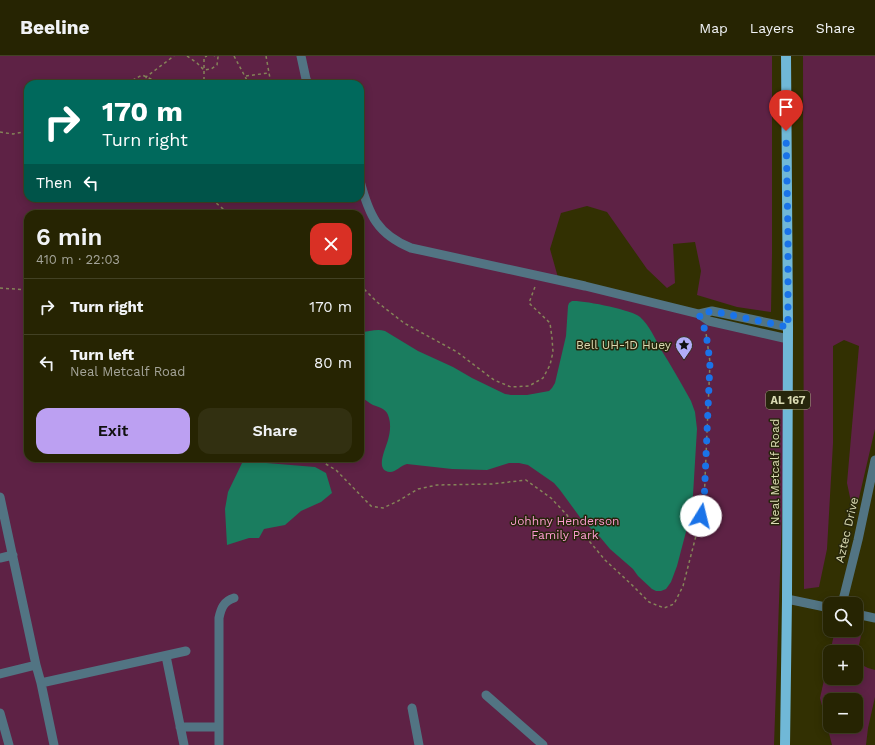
<!DOCTYPE html>
<html lang="en">
<head>
<meta charset="utf-8">
<style>
	body { margin:0; font-family:"Work Sans",sans-serif; background:#323011; color:#f1f3f6; height:100vh; display:flex; flex-direction:column; font-size:15px; white-space:nowrap }
	* { box-sizing:border-box; margin:0 }
	p { font-size:13px; color:#a4a499 }
	.icon { flex:none; width:22px; height:22px; fill:none; stroke:currentColor; stroke-width:2; stroke-linecap:round; stroke-linejoin:round }
	.map { position:relative; flex:1; overflow:hidden }
	.details { position:absolute; left:24px; top:154px; width:340px; height:252px; display:flex; flex-direction:column; background:#262402; border-radius:12px; box-shadow:0 2px 10px #0003,0 0 0 1px #424124 }
	.details>* { flex:none }
	.hud { position:absolute; left:24px; top:24px; width:340px; height:122px; border-radius:12px; box-shadow:0 2px 10px #0003,0 0 0 1px #424124; background:#00695c; color:#fff; overflow:hidden }
	.controls { position:absolute; left:823px; top:541px; display:grid; gap:8px }
	.controls a { display:grid; place-items:center; width:40px; height:40px; border-radius:8px; background:#262402; box-shadow:0 2px 10px #0003,0 0 0 1px #424124; font-size:20px }
	.pin { position:absolute; display:grid; place-items:center; width:34px; height:34px; color:#fff; margin:-41px -17px; border-radius:50% 50% 50% 0; rotate:-45deg; box-shadow:0 0 4px #0007 }
	.pin .icon { rotate:45deg }
	.me { position:absolute; width:44px; margin:-22px; rotate:9deg; stroke-linejoin:round; filter:drop-shadow(0 0 3px #0008) }
	.turn { display:flex; align-items:center; gap:14px; height:84px; padding:0 12px; font-size:18px }
	.turn .icon { width:52px; height:52px; stroke-width:2.5 }
	.turn b { display:block; font-size:28px; line-height:34px }
	.then { display:flex; align-items:center; height:38px; padding:0 12px; background:#0003; gap:8px; font-size:15px }
	.round { display:grid; place-items:center; flex:none; width:42px; height:42px; border-radius:12px; background:#323011 }
	.summary { display:flex; align-items:center; justify-content:space-between; height:68px; padding:0 12px }
	h1 { font-size:24px; font-weight:600; line-height:30px }
	.button { display:flex; gap:8px; margin-top:auto; padding:8px 12px }
	.button a { flex:1; height:46px; border-radius:12px; background:#bca0f2; color:#111; font-size:16px; font-weight:600; line-height:46px; text-align:center }
	.button a+a { background:#323011; color:#f1f3f6 }
	ul { padding:0; list-style:none }
	li { display:flex; align-items:center; gap:12px; height:56px; padding:0 12px; border-top:1px solid #424124 }
	li div { flex:1 }
	li b { display:block; font-size:15px }
	li em { font-style:normal }
	header { display:flex; align-items:center; gap:24px; box-sizing:border-box; height:56px; padding:0 20px; background:#262402; border-bottom:1px solid #424124 }
	header strong { font-size:19px }
	nav { display:flex; gap:22px; margin-inline-start:auto; font-size:14px }
	.map>svg:first-child { display:block }
	.green { fill:#5e2245; fill-rule:evenodd }
	.water { fill:#1a7d5f }
	.lines { fill:none; stroke-linecap:round; stroke-linejoin:round }
	.path { stroke:#858459; stroke-width:1.5; stroke-dasharray:3 3; stroke-linecap:butt }
	.minor { stroke:#527483; stroke-width:9 }
	.major { stroke:#70b8d7; stroke-width:10 }
	.route { stroke:#1a73e8; stroke-width:7; stroke-dasharray:0 12.6 }
	.labels { text-anchor:middle; stroke-width:3; stroke-linejoin:round; paint-order:stroke }
	.shield { fill:#27260c; stroke:#a4a480; stroke-width:1 }
	.shield-label { font-size:11px; font-weight:bold; fill:#dadab2 }
	.poi-label { font-size:12px; fill:#dadab2; stroke:#27260c; text-anchor:end }
	.street-label { font-size:12px; fill:#dadab2; stroke:#27260c }
	.park-label { font-size:12px; fill:#fc9bcf; stroke:#27260c }
</style>
</head>
<body>
<header>
<strong>Beeline</strong>
<nav><a>Map</a><a>Layers</a><a>Share</a></nav>
</header>
<div class="map">
<svg width="875" height="689" viewBox="0 0 875 689">
	<rect width="100%" height="100%" fill="#323002"/>
	<path class="green" d="M0 0H772V198L771 256 737 251 697 239 701 215 695 186 673 188 675 227 667 232 647 213 607 156 587 150 561 157 550 193 559 225 699 258 788 288 774 689H0ZM28 28H360V142H28ZM28 158H360V402H28Z
		M803 0H875V373L858 446H851L847 427 859 290 844 284 833 290V387L827 493 819 531 804 533Z
		M856 570 863 571 856 602V596H830V622H856V606L868 612 875 614V641L868 672 866 689H832L820 642 835 574H856ZM830 644H856V670H830Z"/>
	<path class="water" d="M572 245C583 244 633 254 640 261 649 269 655 282 660 292 671 309 681 327 691 345L695 356 697 373 693 439 687 472 677 510 671 526 666 533 661 535H656L652 533 638 520 633 513 610 493 600 481 582 464 560 434 554 427 528 409 519 407H509L487 414 452 413 407 408C401 409 396 416 390 416 374 415 386 392 388 384 390 377 391 369 389 362 387 353 381 352 373 349 369 347 365 343 360 341V276C369 276 377 272 385 275L418 295 453 311 472 322 505 338 511 339H527L549 335 552 332 555 327 566 280 568 250 569 247Z
		M243 405 315 411 326 417 332 437 321 446 301 455 285 469 264 473 259 482H249L227 489 225 453 228 436Z"/>
	<g class="lines">
		<path class="path" d="M187 0 197 7 204 14 211 13 217 9 218 1 214 0
			M234 0 249 28
			M266 0 271 28
			M246 20 268 17
			M204 24V1L207 0
			M115 25C126 28 132 25 142 19L162 28
			M148 28 146 21 174 0
			M181 28C183 27 185 25 187 25 194 23 205 24 211 28
			M0 76 13 78 28 75
			M214 142 215 146 229 158
			M360 229 377 246 404 267 457 296 494 324 511 331 529 330 543 322 550 309 553 296 552 282 550 267 529 247 536 228
			M0 232 28 234
			M303 402 319 404 336 414 371 450 383 452 398 445 418 433 437 429 492 428 526 424 551 442 567 459 577 475 590 486 605 504 631 528 649 546 664 552 674 548 683 530 698 472 704 447 710 306 706 277 704 272"/>
		<path class="minor" d="M301 0 306 23 308 28
			M360 125C369 159 377 178 411 192L585 230 699 258 709 265 788 283
			M699 258 712 255 788 271
			M0 441 36 609 41 627 186 595
			M0 502 13 499
			M787 543 830 552
			M842 548 858 484 875 404
			M856 558 875 562
			M166 600 184 689
			M0 618 36 609
			M41 627 54 689
			M486 639 543 689
			M412 652 419 689
			M0 657 9 689
			M180 671H219
			M219 689V562C221 552 224 545 234 542"/>
		<path class="major" d="M785 689 787 543 788 271 786 0"/>
	</g>
	<g class="lines">
		<path class="route" d="M701 460 704 447 710 306 706 277 699 258 712 255 788 271V177L786 75"/>
	</g>
	<defs>
		<g id="sight-pin" transform="scale(0.9)"><path d="M0 17L-7.5 6A9.5 9.5 0 1 1 7.5 6Z" fill="#b2adf9" stroke="#27260c"/><path d="M0-6L1.8-2.2L6-1.7L2.9 1.2L3.7 5.4L0 3.3L-3.7 5.4L-2.9 1.2L-6-1.7L-1.8-2.2Z" fill="#111"/></g>
	</defs>
	<g fill-rule="evenodd">
		<use href="#sight-pin" x="684" y="289"/>
	</g>
	<g class="labels">
		<rect class="shield" x="766" y="335" width="44" height="18" rx="3"/>
		<g class="shield-label">
			<text x="788" y="348">AL 167</text>
		</g>
		<g class="poi-label">
			<text x="671" y="293">Bell UH-1D Huey</text>
		</g>
		<g class="street-label">
			<text transform="translate(775 416) rotate(-90)" y="4">Neal Metcalf Road</text>
			<text transform="translate(847 474) rotate(-77)" y="4">Aztec Drive</text>
		</g>
		<g class="park-label">
			<text x="565" y="469">Johhny Henderson<tspan x="565" dy="14">Family Park</tspan></text>
		</g>
	</g>
</svg>
<div class="controls">
<a><svg class="icon" aria-label="search" viewBox="0 0 24 24"><circle cx="10" cy="10" r="6"/><path d="M15 15l6 6"/></svg></a>
<a>+</a>
<a>−</a>
</div>
<div class="pin" style="left:786px;top:75px;background:#d93025"><svg class="icon" aria-label="arrive" viewBox="0 0 24 24"><path d="M6 21V4h12l-3 4 3 4H6"/></svg></div>
<svg class="me" style="left:701px;top:460px" viewBox="-20 -20 40 40"><circle r="19" fill="#fff"/><path d="M0-13L10 11 0 6-10 11z" fill="#1a73e8"/></svg>
<div class="hud">
<div class="turn"><svg class="icon" aria-label="right" viewBox="0 0 24 24"><path d="M7 20v-9h11M14 6l5 5-5 5"/></svg><div><b>170 m</b>Turn right</div></div>
<div class="then">Then<svg class="icon" aria-label="left" viewBox="0 0 24 24"><path d="M17 20v-9H6M10 6l-5 5 5 5"/></svg></div>
</div>
<section class="details">
<div class="summary"><div><h1>6 min</h1><p>410 m · 22:03</p></div><a class="round" style="background:#d93025;color:#fff"><svg class="icon" aria-label="close" viewBox="0 0 24 24"><path d="M6 6l12 12M18 6L6 18"/></svg></a></div>
<ul>
<li><svg class="icon" aria-label="right" viewBox="0 0 24 24"><path d="M7 20v-9h11M14 6l5 5-5 5"/></svg><div><b>Turn right</b></div><em>170 m</em></li>
<li><svg class="icon" aria-label="left" viewBox="0 0 24 24"><path d="M17 20v-9H6M10 6l-5 5 5 5"/></svg><div><b>Turn left</b><p>Neal Metcalf Road</p></div><em>80 m</em></li>
</ul>
<div class="button"><a>Exit</a><a>Share</a></div>
</section>
</div>
</body>
</html>
